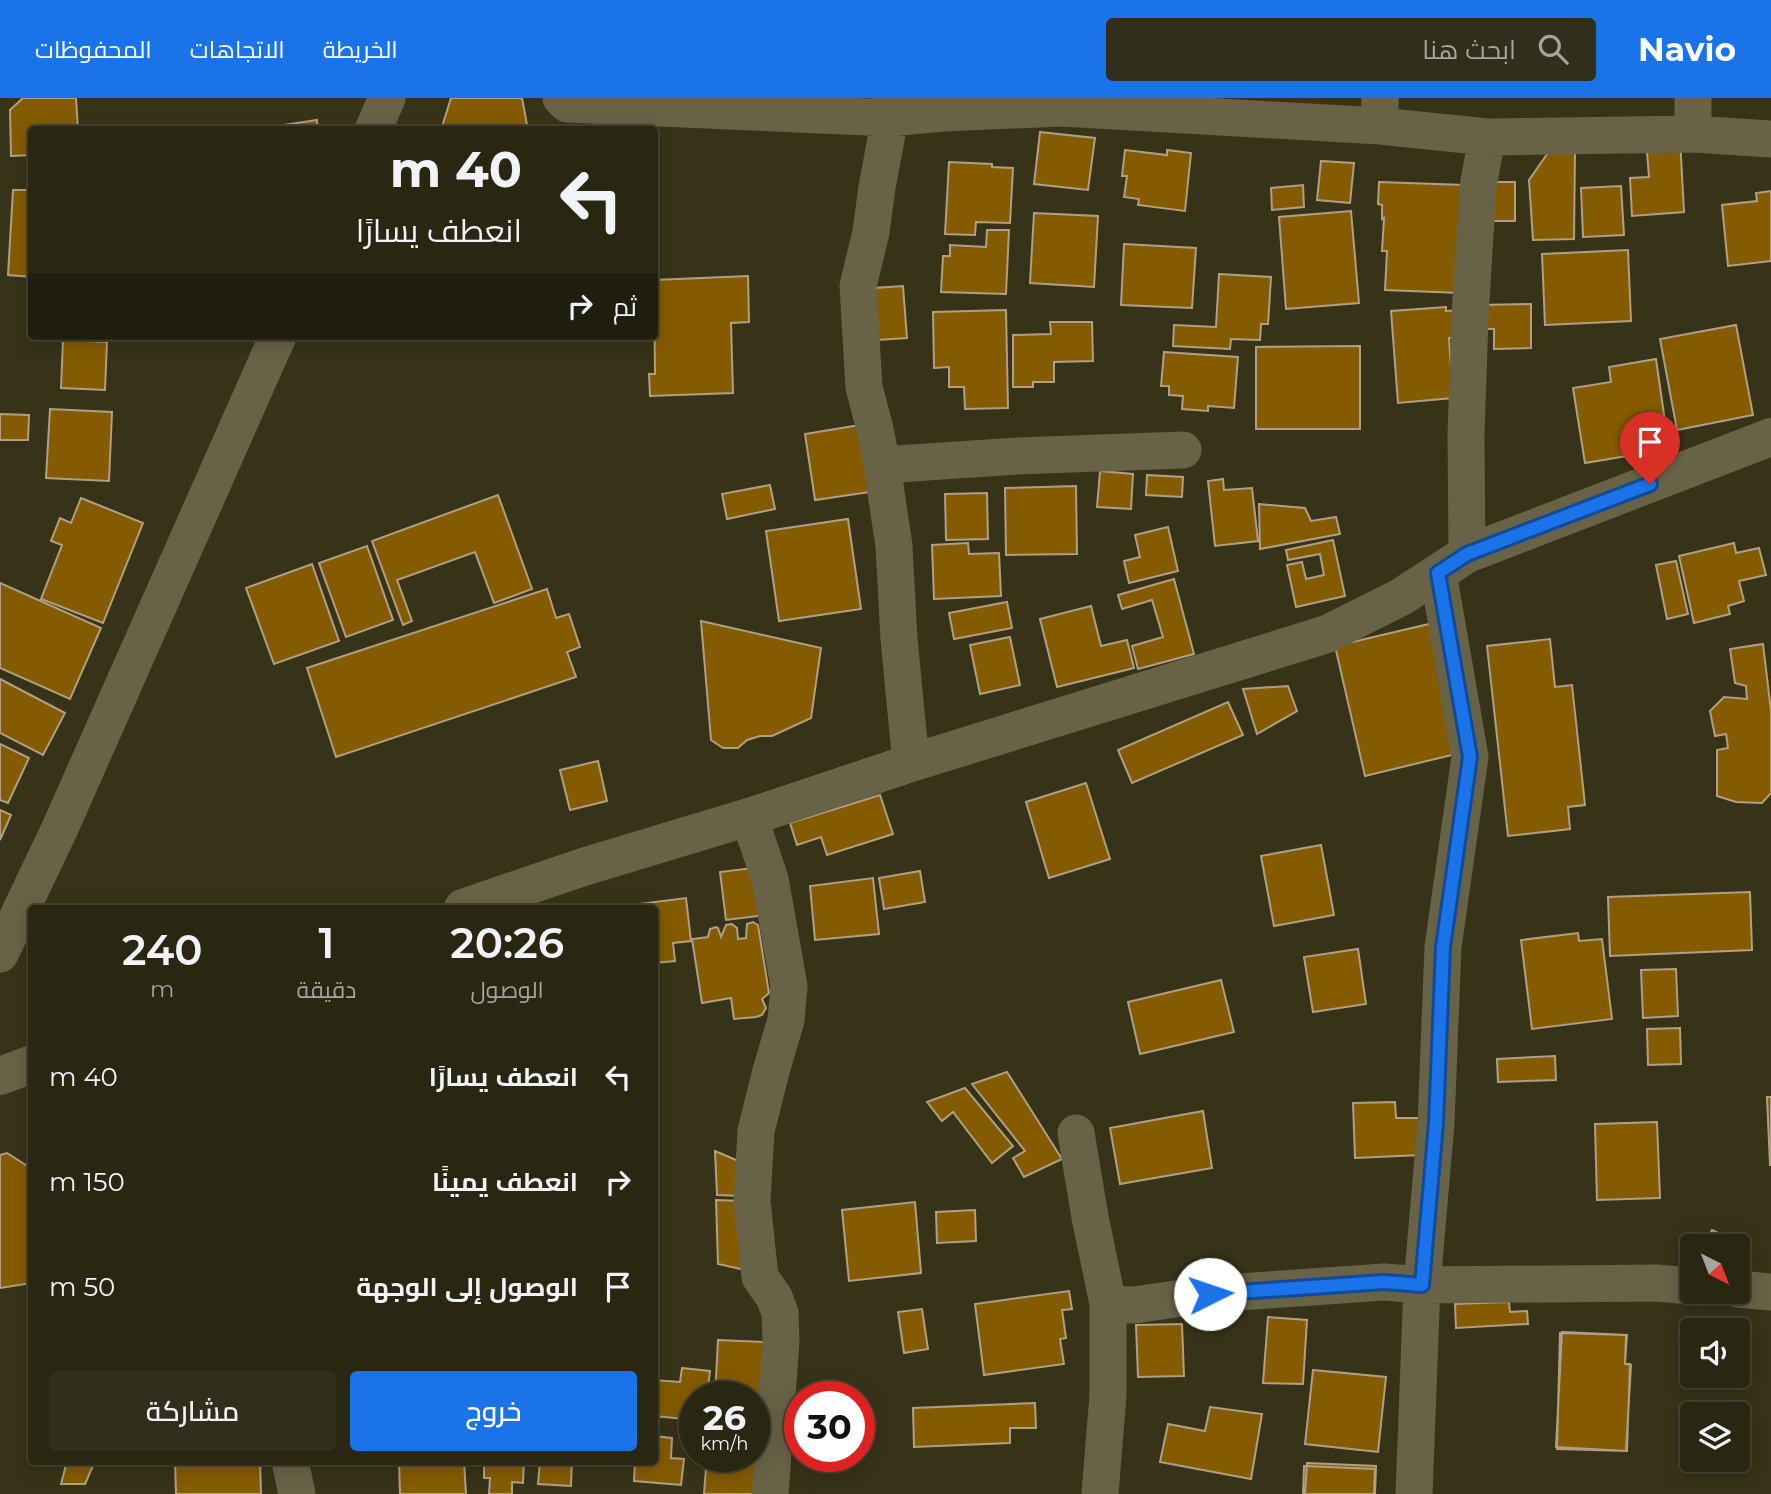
<!DOCTYPE html>
<html lang="ar">
<head>
<meta charset="utf-8">
<style>
	body { margin:0; font-family:Montserrat,Cairo,sans-serif; background:#312e1b; color:#f1f3f6; direction:rtl; height:100vh; display:flex; flex-direction:column; font-size:26px; white-space:nowrap }
	* { box-sizing:border-box; margin:0 }
	p { font-size:23px; color:#a5a59f }
	.icon { flex:none; width:38px; height:38px; fill:none; stroke:currentColor; stroke-width:2; stroke-linecap:round; stroke-linejoin:round }
	.map { position:relative; flex:1; overflow:hidden; direction:ltr }
	.details { position:absolute; left:28px; top:807px; width:630px; height:560px; display:flex; flex-direction:column; background:#292612; border-radius:7px; box-shadow:0 4px 18px #0003,0 0 0 2px #454332; direction:rtl }
	.details>* { flex:none }
	.top-card { position:absolute; left:28px; top:28px; width:630px; height:214px; border-radius:7px; box-shadow:0 4px 18px #0003,0 0 0 2px #454332; direction:rtl; background:#292612; color:#f1f3f6; overflow:hidden }
	.needle { width:46px; rotate:138deg }
	.tools { position:absolute; left:1680px; top:1136px; display:grid; gap:14px }
	.tools a { display:grid; place-items:center; width:70px; height:70px; border-radius:7px; background:#292612; box-shadow:0 4px 18px #0003,0 0 0 2px #454332; font-size:35px }
	.speed { position:absolute; left:679px; top:1283px; display:flex; gap:14px; font-size:35px; font-weight:700; text-align:center }
	.speed>* { display:grid; place-content:center; width:91px; height:91px; border-radius:50%; background:#292612; box-shadow:0 4px 18px #0003,0 0 0 2px #454332; line-height:1 }
	.speed small { font-size:18px; font-weight:400 }
	.speed .limit { border:10px solid #d22; background:#fff; color:#111 }
	.pin { position:absolute; display:grid; place-items:center; width:60px; height:60px; color:#fff; margin:-72px -30px; border-radius:50% 50% 50% 0; rotate:-45deg; box-shadow:0 0 7px #0007 }
	.pin .icon { rotate:45deg }
	.me { position:absolute; width:77px; margin:-38px; rotate:86deg; stroke-linejoin:round; filter:drop-shadow(0 0 5px #0008) }
	.turn { display:flex; align-items:center; gap:24px; height:147px; padding:0 21px; font-size:32px }
	.turn .icon { width:91px; height:91px; stroke-width:2.5 }
	.turn b { display:block; font-size:49px; line-height:60px }
	.then { display:flex; align-items:center; height:66px; padding:0 21px; background:#0003; gap:14px; font-size:26px }
	.eta { display:flex; justify-content:space-evenly; align-items:center; height:119px; text-align:center }
	.eta b { font-size:42px; font-weight:600; line-height:49px }
	.cta { display:flex; gap:14px; margin-top:auto; padding:14px 21px }
	.cta a { flex:1; height:80px; border-radius:7px; background:#1a73e8; color:#fff; font-size:28px; font-weight:600; line-height:80px; text-align:center }
	.cta a+a { background:#312e1b; color:#f1f3f6 }
	ul { padding:0; list-style:none }
	li { display:flex; align-items:center; gap:21px; height:105px; padding:0 21px }
	li div { flex:1 }
	li b { display:block; font-size:26px }
	li em { font-style:normal }
	header { display:flex; align-items:center; gap:42px; box-sizing:border-box; height:98px; padding:0 35px; background:#1a73e8; color:#fff }
	header strong { font-size:33px }
	nav { display:flex; gap:38px; margin-inline-start:auto; font-size:24px }
	.search { width:490px; height:63px; background:#312e1b; display:flex; align-items:center; gap:18px; box-sizing:border-box; padding:0 24px; border-radius:7px; color:#a5a59f; font-size:26px }
	.map>svg:first-child { display:block }
	.building { fill:#845b00; stroke:#b09f84; stroke-width:2 }
	.lines { fill:none; stroke-linecap:round; stroke-linejoin:round }
	.street { stroke:#686347; stroke-width:37 }
	.secondary { stroke:#686347; stroke-width:38 }
	.route-casing { stroke:#114b97; stroke-width:18 }
	.route { stroke:#1a73e8; stroke-width:12 }
</style>
</head>
<body>
<header>
<strong>Navio</strong>
<div class="search"><svg class="icon" aria-label="search" viewBox="0 0 24 24"><circle cx="10" cy="10" r="6"/><path d="M15 15l6 6"/></svg>ابحث هنا</div>
<nav><a>الخريطة</a><a>الاتجاهات</a><a>المحفوظات</a></nav>
</header>
<div class="map">
<svg width="1771" height="1396" viewBox="0 0 1771 1396">
	<rect width="100%" height="100%" fill="#373318"/>
	<path class="building" d="M23 0H76L78 32H32V57L11 58 10 12Z
		M451 0H522L528 32H441Z
		M317 22 318 32H251Z
		M1040 34 1095 40 1088 92 1034 86Z
		M1680 40 1684 114 1632 118 1630 80 1649 79 1646 42Z
		M1125 52 1167 57V52L1191 55 1185 113 1138 107 1139 101 1124 99 1127 78H1122Z
		M1550 52H1575L1574 141 1533 142 1529 82Z
		M1321 63 1354 65 1350 105 1317 102Z
		M949 64 992 66V69L1013 70 1010 125 976 124 975 137 945 136Z
		M1379 84 1464 87 1460 195 1385 192 1387 153H1382L1384 120 1382 121V107L1378 106Z
		M1487 84H1515V123H1487Z
		M1303 87 1304 109 1272 112 1271 90Z
		M1621 88 1624 137 1583 139 1581 90Z
		M13 92H32V179L8 177Z
		M1771 93V163L1728 168 1722 107 1757 103 1756 95Z
		M1351 113 1359 205 1286 211 1279 119Z
		M1034 115 1098 118 1094 189 1030 185Z
		M987 132H1009L1006 196 941 194 943 158H950V147L986 149Z
		M1124 146 1196 150 1192 210 1121 207Z
		M1628 152 1631 223 1545 227 1542 156Z
		M1219 176 1271 179 1268 226H1261L1260 242 1231 241 1230 251 1173 248 1174 227 1216 229Z
		M748 178 749 224 731 225 733 295 650 298 649 276H655L654 182Z
		M903 188 907 240 877 242 874 190Z
		M1531 206V250L1494 251V231H1481V207Z
		M1446 209V213L1460 212 1462 239 1449 240 1453 300 1398 305 1391 213Z
		M1006 212 1008 310 965 311 964 289H949V269L934 270 933 214Z
		M1050 224H1092L1093 263 1054 264V284H1033V289H1013V237L1051 236Z
		M1736 227 1753 317 1677 332 1660 241Z
		M63 242 107 244 105 292 61 290Z
		M1360 248V331H1256V249Z
		M1164 254 1238 259 1234 310 1208 308V313L1182 311 1183 298 1169 297V288H1161Z
		M1656 261 1669 351 1585 365 1573 290 1611 284 1609 269Z
		M50 311 112 314 109 383 46 380Z
		M0 316 29 317 28 342H0Z
		M866 326 877 393 815 402 805 336Z
		M1100 373 1133 376 1131 411 1097 409Z
		M1147 377 1183 379 1182 399 1146 397Z
		M1223 381 1224 392 1252 390 1258 443 1215 448 1208 383Z
		M770 387 775 411 727 421 722 396Z
		M1076 388 1077 456 1006 457 1005 390Z
		M987 395 988 441 946 442 945 396Z
		M498 397 532 491 494 505 475 454 397 482 412 523 403 527 372 443Z
		M81 400 143 425 103 525 41 501 62 447 51 443 60 420 71 425Z
		M1259 406 1305 410 1311 423 1336 419 1340 436 1260 451Z
		M848 421 861 511 779 523 766 433Z
		M1168 429 1178 473 1129 485 1124 463 1140 459 1135 437Z
		M1333 442 1345 498 1296 509 1287 467 1302 464 1306 481 1324 477 1320 456 1288 462 1286 452Z
		M968 445 969 456 999 455 1001 498 934 501 932 447Z
		M1734 445 1736 455 1759 450 1766 477 1739 483 1744 503 1728 508 1730 516 1694 525 1679 458Z
		M367 448 393 522 346 539 319 465Z
		M1676 463 1688 516 1667 521 1656 467Z
		M312 466 339 543 274 566 246 490Z
		M1174 481 1194 556 1138 571 1132 548 1163 539 1152 502 1122 511 1118 497Z
		M0 485 101 530 70 601 0 570Z
		M547 491 556 520 569 516 580 549 567 554 576 579 336 659 307 570Z
		M1007 504 1012 530 954 541 949 515Z
		M1091 508 1101 548 1127 542 1134 570 1057 589 1040 521Z
		M701 523 821 550 811 620 772 638H760L747 642 738 650H723L711 642Z
		M1429 526 1460 655 1365 678 1335 548Z
		M1010 539 1020 587 980 596 970 547Z
		M1550 541 1555 589 1572 587 1585 707 1568 709 1570 731 1508 738 1487 548Z
		M1763 546 1771 613V695L1762 705 1736 704 1717 698V652L1728 650 1726 636 1715 638 1710 613 1724 599 1747 601 1746 588 1735 585 1730 551Z
		M0 581 65 615 43 657 0 635Z
		M1288 588 1297 613 1257 636 1243 591Z
		M1228 604 1243 637 1132 685 1118 652Z
		M0 646 29 660 8 705 0 702Z
		M598 663 607 703 570 712 560 672Z
		M1086 685 1110 761 1049 780 1026 704Z
		M880 697 893 736 827 757 821 739 797 747 790 725Z
		M0 712 11 717 0 742Z
		M1321 747 1334 817 1274 828 1261 758Z
		M760 769 766 817 726 822 720 774Z
		M920 773 925 804 884 811 879 780Z
		M873 780 879 836 815 842 810 788Z
		M1750 794 1752 852 1610 858 1608 799Z
		M686 800 691 843 673 845 675 863 654 865V810H632V807Z
		M753 824 758 827 769 895 762 901 766 910 762 917 756 919 734 921 731 900 702 905 692 841 708 839 710 831 716 829 718 830 721 839 726 827 732 826 737 830 738 841 746 840 747 826Z
		M1578 835 1579 843 1602 841 1612 921 1532 931 1521 842Z
		M1358 851 1366 906 1313 914 1304 859Z
		M1676 871 1678 918 1643 920 1641 872Z
		M1221 882 1234 934 1140 956 1128 904Z
		M1680 930 1681 966 1648 967 1647 931Z
		M1555 958 1556 982 1498 984 1497 961Z
		M1007 974 1062 1061 1024 1079 1013 1060 1025 1053 972 986Z
		M965 990 1013 1048 992 1065 953 1014 942 1023 927 1004Z
		M1767 999H1771V1067H1770Z
		M1395 1004 1396 1020H1420L1421 1057 1355 1060 1353 1005Z
		M1203 1013 1212 1070 1120 1086 1110 1030Z
		M1657 1024 1660 1100 1597 1102 1595 1026Z
		M715 1053 743 1065 742 1098 717 1097Z
		M7 1055 32 1071V1185L0 1190V1057Z
		M716 1102 741 1103 745 1172 718 1166Z
		M915 1104 921 1175 849 1183 842 1112Z
		M975 1112 976 1143 937 1145 936 1114Z
		M1712 1132 1736 1144 1734 1148H1704Z
		M1069 1193 1072 1211 1062 1212 1066 1240 1060 1241 1064 1266 984 1277 975 1206Z
		M1509 1204 1510 1214 1527 1213 1528 1226 1456 1230 1455 1206Z
		M922 1211 928 1251 904 1255 898 1214Z
		M1268 1219 1307 1222 1303 1286 1263 1285Z
		M1182 1226 1184 1278 1138 1279 1136 1227Z
		M1562 1234 1627 1237 1625 1266 1631 1267 1626 1353 1556 1349Z
		M1560 1235 1626 1237 1625 1266H1630L1627 1353 1557 1351Z
		M718 1242 766 1244 761 1344H754V1298H715Z
		M682 1270 710 1273 707 1298H695V1322L654 1318V1282L680 1284Z
		M1313 1272 1386 1279 1378 1354 1305 1346Z
		M1035 1305 1036 1330H1010V1345L914 1349 913 1310Z
		M1210 1309 1262 1316 1251 1381 1160 1364 1168 1326 1205 1333Z
		M654 1338 672 1340 671 1360 684 1361 681 1387 634 1383 635 1363H654Z
		M754 1346 760 1347 755 1396H704L707 1358H754Z
		M67 1363H95L85 1386H61Z
		M175 1363H260L261 1396H176Z
		M399 1363H464L466 1396H400Z
		M484 1363H524L523 1385 512 1384V1396H489L490 1380H484Z
		M540 1363H572L571 1388 538 1386Z
		M1307 1365 1376 1368 1375 1396H1305Z
		M1304 1368 1375 1371 1374 1396H1303Z"/>
	<g class="lines">
		<path class="street" d="M561 0 567 6 890 20 943 15 1061 10 1380 28
			M891 0 890 20 877 89 871 134 858 188 864 289 875 331 882 367 894 448 899 541 911 665
			M1380 0V28L1487 39 1693 36V0
			M373 32 387 0
			M1693 36 1771 41
			M882 367 1017 358 1183 352
			M1467 456 1466 336 1470 219 1478 89 1487 39
			M749 719 770 781 789 888 786 922 771 973 756 1033 752 1103 760 1179 774 1199 780 1215 781 1243 770 1396
			M0 856 60 730 278 238
			M1076 1035 1090 1119 1108 1206 1134 1207 1210 1196 1384 1184 1422 1187 1656 1185 1692 1188
			M1738 1191 1771 1194
			M290 1363 297 1396
			M1100 1396 1108 1297V1206
			M1414 1396 1422 1187 1436 1025 1443 849 1470 659 1438 475"/>
		<path class="secondary" d="M463 810 583 769 749 719 911 665 1327 536 1401 499 1467 456 1771 339
			M0 978 32 966"/>
	</g>
	<g class="lines">
		<g class="route-casing">
			<path id="route" d="M1210 1196 1384 1184 1422 1187 1436 1025 1443 849 1470 659 1438 475 1467 456 1650 386"/>
		</g>
		<use href="#route" class="route"/>
	</g>
</svg>
<div class="tools">
<a><svg class="needle" viewBox="-14 -14 28 28"><path d="M0-13l5 13h-10z" fill="#e53935"/><path d="M0 13l5-13h-10z" fill="#a5a59f"/></svg></a>
<a><svg class="icon" aria-label="sound" viewBox="0 0 24 24"><path d="M4 9h4l5-4v14l-5-4H4zM17 9q2 3 0 6"/></svg></a>
<a><svg class="icon" aria-label="layers" viewBox="0 0 24 24"><path d="M12 4l9 5-9 5-9-5zM3 14l9 5 9-5"/></svg></a>
</div>
<div class="speed"><div>26<small>km/h</small></div><div class="limit">30</div></div>
<div class="pin" style="left:1650px;top:386px;background:#d93025"><svg class="icon" aria-label="arrive" viewBox="0 0 24 24"><path d="M6 21V4h12l-3 4 3 4H6"/></svg></div>
<svg class="me" style="left:1210px;top:1196px" viewBox="-20 -20 40 40"><circle r="19" fill="#fff"/><path d="M0-13L10 11 0 6-10 11z" fill="#1a73e8"/></svg>
<div class="top-card">
<div class="turn"><svg class="icon" aria-label="left" viewBox="0 0 24 24"><path d="M17 20v-9H6M10 6l-5 5 5 5"/></svg><div><b>40 m</b>انعطف يسارًا</div></div>
<div class="then">ثم<svg class="icon" aria-label="right" viewBox="0 0 24 24"><path d="M7 20v-9h11M14 6l5 5-5 5"/></svg></div>
</div>
<section class="details">
<div class="eta">
<div><b>20:26</b><p>الوصول</p></div>
<div><b>1</b><p>دقيقة</p></div>
<div><b>240</b><p>m</p></div>
</div>
<ul>
<li><svg class="icon" aria-label="left" viewBox="0 0 24 24"><path d="M17 20v-9H6M10 6l-5 5 5 5"/></svg><div><b>انعطف يسارًا</b></div><em>40 m</em></li>
<li><svg class="icon" aria-label="right" viewBox="0 0 24 24"><path d="M7 20v-9h11M14 6l5 5-5 5"/></svg><div><b>انعطف يمينًا</b></div><em>150 m</em></li>
<li><svg class="icon" aria-label="arrive" viewBox="0 0 24 24"><path d="M6 21V4h12l-3 4 3 4H6"/></svg><div><b>الوصول إلى الوجهة</b></div><em>50 m</em></li>
</ul>
<div class="cta"><a>خروج</a><a>مشاركة</a></div>
</section>
</div>
</body>
</html>
